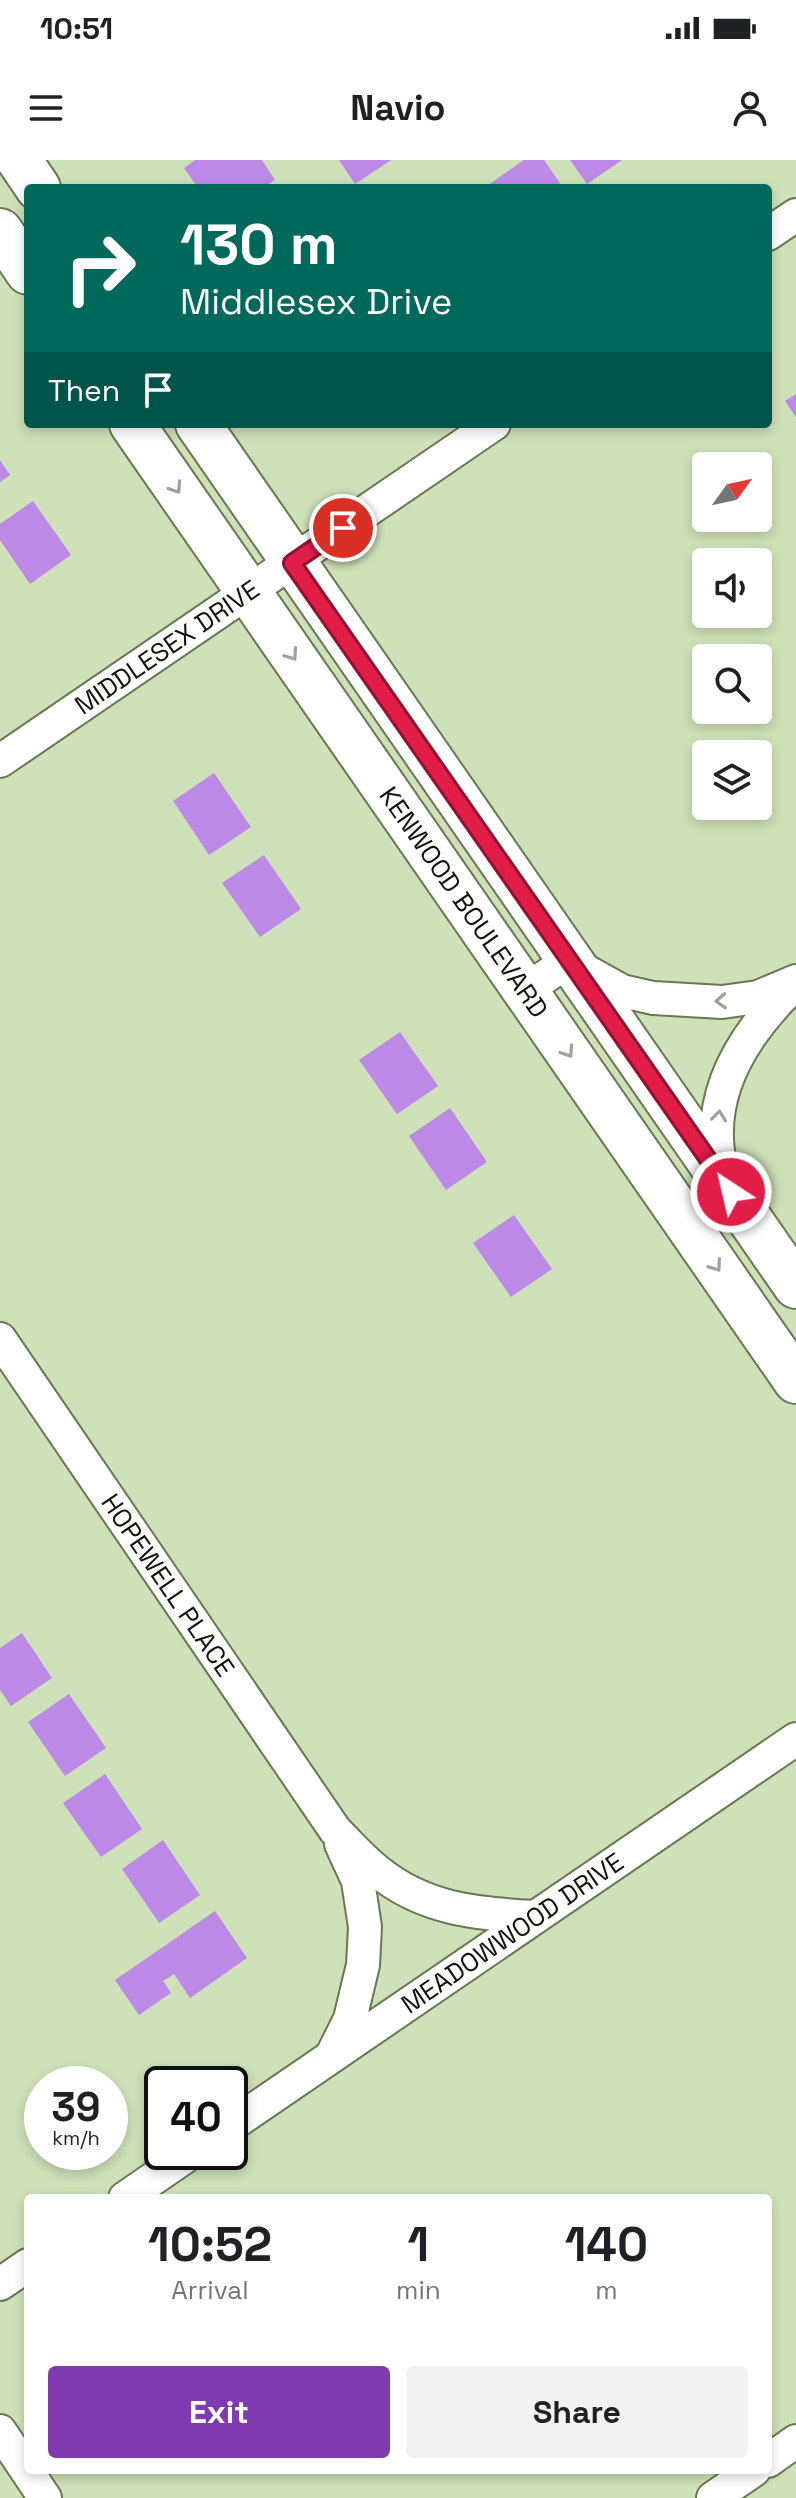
<!DOCTYPE html>
<html lang="en">
<head>
<meta charset="utf-8">
<style>
	body { margin:0; font-family:"Space Grotesk",sans-serif; background:#f2f2f2; color:#202124; height:100vh; display:flex; flex-direction:column; font-size:30px; white-space:nowrap }
	* { box-sizing:border-box; margin:0 }
	p { font-size:26px; color:#757577 }
	.icon { flex:none; width:44px; height:44px; fill:none; stroke:currentColor; stroke-width:2; stroke-linecap:round; stroke-linejoin:round }
	.map { position:relative; flex:1; overflow:hidden }
	.panel { position:absolute; left:24px; top:2034px; width:748px; height:280px; display:flex; flex-direction:column; background:#fff; border-radius:8px; box-shadow:0 4px 12px #0003 }
	.panel>* { flex:none }
	.hud { position:absolute; left:24px; top:24px; width:748px; height:244px; border-radius:8px; box-shadow:0 4px 12px #0003; background:#00695c; color:#fff; overflow:hidden }
	.needle { width:52px; rotate:57deg }
	.controls { position:absolute; left:692px; top:292px; display:grid; gap:16px }
	.controls a { display:grid; place-items:center; width:80px; height:80px; border-radius:8px; background:#fff; box-shadow:0 4px 12px #0003; font-size:40px }
	.speed { position:absolute; left:24px; top:1906px; display:flex; gap:16px; font-size:40px; font-weight:700; text-align:center }
	.speed>* { display:grid; place-content:center; width:104px; height:104px; border-radius:50%; background:#fff; box-shadow:0 4px 12px #0003; line-height:1 }
	.speed small { font-size:20px; font-weight:400 }
	.speed .limit { border:4px solid #111; border-radius:12px; background:#fff; color:#111 }
	.pin { position:absolute; display:grid; place-items:center; width:68px; height:68px; color:#fff; margin:-34px; border:4px solid #fff; border-radius:50%; box-shadow:0 2px 8px #0007 }
	.me { position:absolute; width:88px; margin:-44px; rotate:325deg; stroke-linejoin:round; filter:drop-shadow(0 0 6px #0008) }
	.turn { display:flex; align-items:center; gap:28px; height:168px; padding:0 24px; font-size:36px }
	.turn .icon { width:104px; height:104px; stroke-width:2.5 }
	.turn b { display:block; font-size:56px; line-height:68px }
	.then { display:flex; align-items:center; height:76px; padding:0 24px; background:#0003; gap:16px; font-size:30px }
	.eta { display:flex; justify-content:space-evenly; align-items:center; height:136px; text-align:center }
	.eta b { font-size:48px; font-weight:800; line-height:56px }
	.cta { display:flex; gap:16px; margin-top:auto; padding:16px 24px }
	.cta a { flex:1; height:92px; border-radius:8px; background:#7f3baf; color:#fff; font-size:32px; font-weight:800; line-height:92px; text-align:center }
	.cta a+a { background:#f2f2f2; color:#202124 }
	.status { display:flex; justify-content:space-between; align-items:center; height:56px; padding:0 40px; background:#fff; direction:ltr }
	.status svg { height:22px; fill:currentColor }
	header { display:flex; justify-content:space-between; align-items:center; height:104px; padding:0 24px; background:#fff; font-size:36px; font-weight:800 }
	.map>svg:first-child { display:block }
	.building { fill:#bc89e7 }
	.lines { fill:none; stroke-linecap:round; stroke-linejoin:round }
	.street-casing { stroke:#677852; stroke-width:36 }
	.secondary-casing { stroke:#677852; stroke-width:48 }
	.street { stroke:#fff; stroke-width:32 }
	.secondary { stroke:#fff; stroke-width:44 }
	.oneway { stroke:#9fa19b }
	.route-casing { stroke:#92132f; stroke-width:20 }
	.route { stroke:#e11d48; stroke-width:14 }
	.labels { text-anchor:middle; stroke-width:6; stroke-linejoin:round; paint-order:stroke }
	.street-label { font-size:26px; fill:#0e1406; stroke:#f4ffe9 }
</style>
</head>
<body>
<div class="status"><b>10:51</b><svg viewBox="0 0 49 12"><path d="M0 12V9h3v3zM5 12V6h3v6zM10 12V3h3v9zM15 12V0h3v12zM26 1h20v11H26zM47 4h2v5h-2z"/></svg></div>
<header><svg class="icon" aria-label="menu" viewBox="0 0 24 24"><path d="M4 6h16M4 12h16M4 18h16"/></svg>Navio<svg class="icon" aria-label="person" viewBox="0 0 24 24"><circle cx="12" cy="8" r="4"/><path d="M4 21q1-7 8-7t8 7"/></svg></header>
<div class="map">
<svg width="796" height="2338" viewBox="0 0 796 2338">
	<rect width="100%" height="100%" fill="#cee1b8"/>
	<path class="building" d="M195 0H262L275 20 263 28H198L184 8Z
		M339 0H391L355 24Z
		M524 0H544L560 23 552 28H484Z
		M570 0H622L587 24Z
		M796 234V257L785 241Z
		M0 300 10 315 0 322Z
		M33 341 71 395 30 424 0 380V364Z
		M214 613 251 667 209 695 173 641Z
		M264 695 301 749 260 777 222 723Z
		M400 872 438 926 397 954 359 900Z
		M450 948 487 1002 446 1030 409 976Z
		M514 1055 552 1109 511 1137 473 1083Z
		M22 1473 52 1518 11 1546 0 1530V1488Z
		M69 1534 106 1588 65 1616 28 1562Z
		M105 1614 142 1669 101 1697 63 1643Z
		M163 1680 200 1735 159 1763 122 1709Z
		M215 1751 247 1798 190 1838 174 1814 163 1821 171 1833 139 1855 115 1820Z"/>
	<g class="lines">
		<g class="street-casing">
			<g id="street">
				<path d="M768 74 796 55"/>
				<path id="s1" d="M0 601 494 264"/>
				<path d="M526 830 568 801 622 831 653 838 722 842 758 837 796 821"/>
				<path d="M686 1063 731 1032C726 1019 720 1005 718 991 710 927 747 871 791 828"/>
				<path id="s2" d="M0 1179 335 1670C348 1683 361 1698 376 1710 423 1749 476 1754 535 1757"/>
				<path d="M332 1895 350 1859 363 1805 365 1767 358 1721 341 1684"/>
				<path id="s3" d="M230 1966 796 1579"/>
				<path d="M125 2038 192 1992"/>
				<path d="M0 2124 28 2105"/>
				<path d="M0 2271 45 2338"/>
				<path d="M768 2301 796 2281"/>
				<path d="M713 2338 754 2310"/>
			</g>
		</g>
		<g class="secondary-casing">
			<g id="secondary">
				<path d="M19 0 38 28"/>
				<path d="M0 71 28 112"/>
				<path id="s4" d="M132 264 796 1221"/>
				<path d="M198 264 796 1126"/>
			</g>
		</g>
		<use href="#street" class="street"/>
		<use href="#secondary" class="secondary"/>
	</g>
	<defs><path id="oneway-chevron" d="M-2-3.5L2.5 0L-2 3.5" fill="none" stroke-width="1.6" stroke-linecap="round" stroke-linejoin="round" transform="scale(2)"/></defs>
	<g class="oneway">
		<use href="#oneway-chevron" transform="translate(176 328) rotate(56)"/>
		<use href="#oneway-chevron" transform="translate(292 495) rotate(55)"/>
		<use href="#oneway-chevron" transform="translate(721 841) rotate(177)"/>
		<use href="#oneway-chevron" transform="translate(568 892) rotate(56)"/>
		<use href="#oneway-chevron" transform="translate(719 956) rotate(-83)"/>
		<use href="#oneway-chevron" transform="translate(716 1106) rotate(55)"/>
	</g>
	<g class="lines">
		<g class="route-casing">
			<path id="route" d="M343 368 292 403 731 1032"/>
		</g>
		<use href="#route" class="route"/>
	</g>
	<g class="labels">
		<g class="street-label">
			<text dy="9" stroke="none"><textPath href="#s1" startOffset="202">MIDDLESEX DRIVE</textPath></text>
			<text dy="9" stroke="none"><textPath href="#s4" startOffset="582">KENWOOD BOULEVARD</textPath></text>
			<text dy="9" stroke="none"><textPath href="#s2" startOffset="298">HOPEWELL PLACE</textPath></text>
			<text dy="9" stroke="none"><textPath href="#s3" startOffset="342">MEADOWWOOD DRIVE</textPath></text>
		</g>
	</g>
</svg>
<div class="controls">
<a><svg class="needle" viewBox="-14 -14 28 28"><path d="M0-13l5 13h-10z" fill="#e53935"/><path d="M0 13l5-13h-10z" fill="#757577"/></svg></a>
<a><svg class="icon" aria-label="sound" viewBox="0 0 24 24"><path d="M4 9h4l5-4v14l-5-4H4zM17 9q2 3 0 6"/></svg></a>
<a><svg class="icon" aria-label="search" viewBox="0 0 24 24"><circle cx="10" cy="10" r="6"/><path d="M15 15l6 6"/></svg></a>
<a><svg class="icon" aria-label="layers" viewBox="0 0 24 24"><path d="M12 4l9 5-9 5-9-5zM3 14l9 5 9-5"/></svg></a>
</div>
<div class="speed"><div>39<small>km/h</small></div><div class="limit">40</div></div>
<div class="pin" style="left:343px;top:368px;background:#d93025"><svg class="icon" aria-label="arrive" viewBox="0 0 24 24"><path d="M6 21V4h12l-3 4 3 4H6"/></svg></div>
<svg class="me" style="left:731px;top:1032px" viewBox="-20 -20 40 40"><circle r="17" fill="#e11d48" stroke="#fff" stroke-width="3"/><path d="M0-11L8 9 0 5-8 9z" fill="#fff"/></svg>
<div class="hud">
<div class="turn"><svg class="icon" aria-label="right" viewBox="0 0 24 24"><path d="M7 20v-9h11M14 6l5 5-5 5"/></svg><div><b>130 m</b>Middlesex Drive</div></div>
<div class="then">Then<svg class="icon" aria-label="arrive" viewBox="0 0 24 24"><path d="M6 21V4h12l-3 4 3 4H6"/></svg></div>
</div>
<section class="panel">
<div class="eta">
<div><b>10:52</b><p>Arrival</p></div>
<div><b>1</b><p>min</p></div>
<div><b>140</b><p>m</p></div>
</div>
<div class="cta"><a>Exit</a><a>Share</a></div>
</section>
</div>
</body>
</html>
